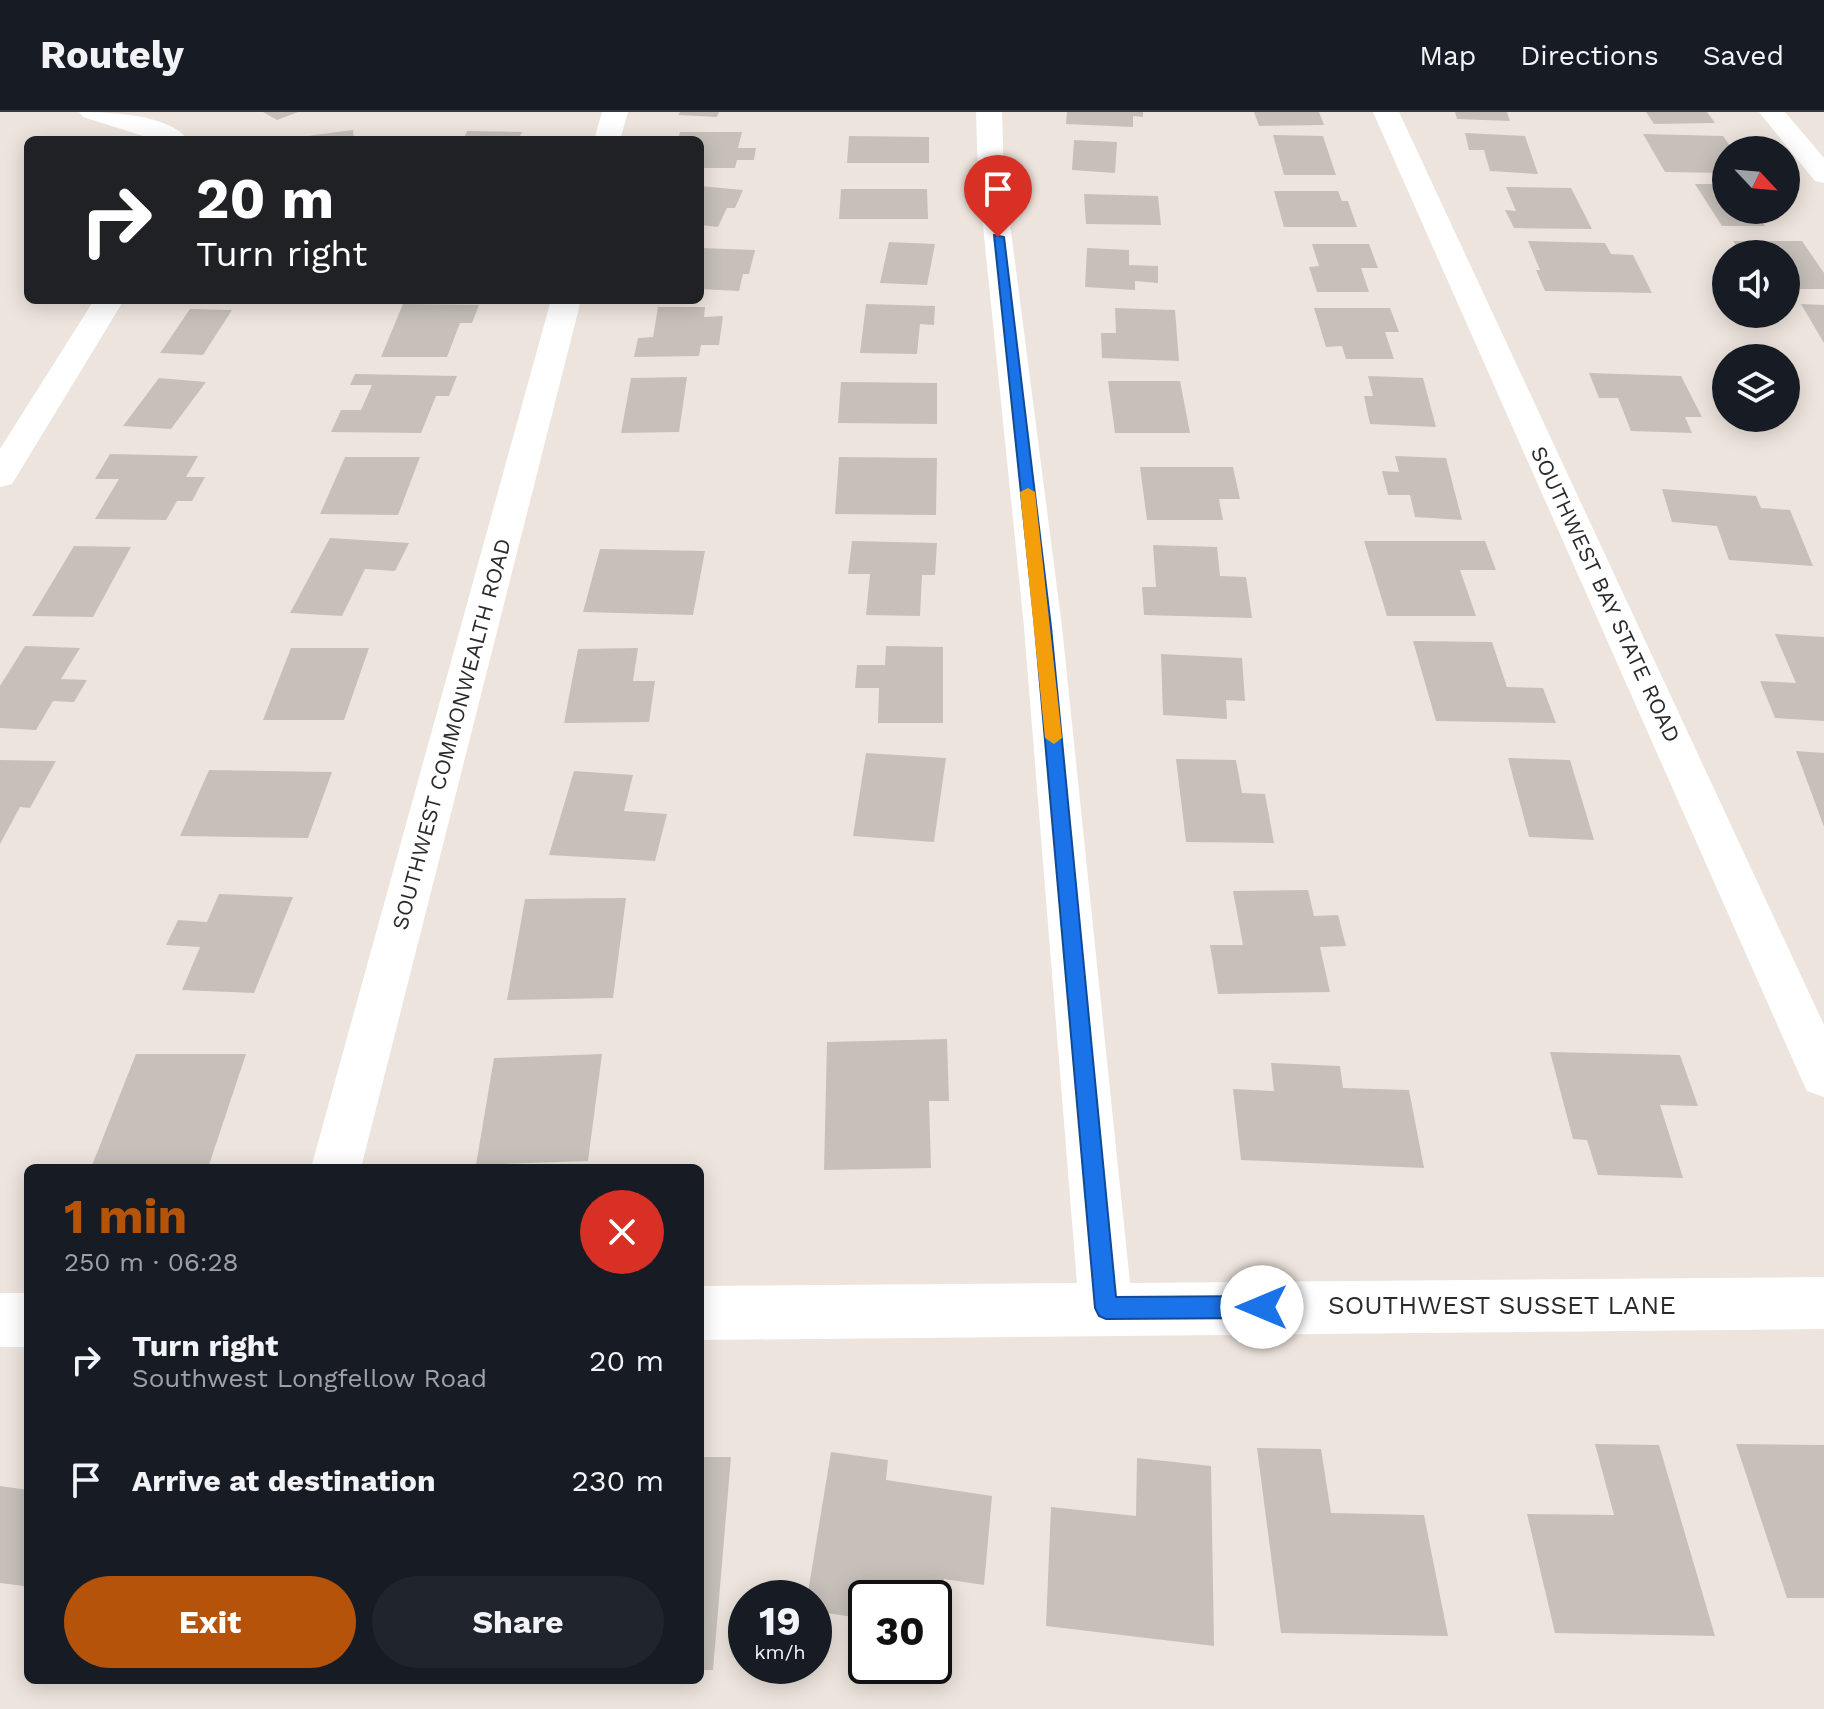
<!DOCTYPE html>
<html lang="en">
<head>
<meta charset="utf-8">
<style>
	body { margin:0; font-family:"Work Sans",sans-serif; background:#20242c; color:#f1f3f6; height:100vh; display:flex; flex-direction:column; font-size:30px; white-space:nowrap }
	* { box-sizing:border-box; margin:0 }
	p { font-size:26px; color:#9ea1a6 }
	.icon { flex:none; width:44px; height:44px; fill:none; stroke:currentColor; stroke-width:2; stroke-linecap:round; stroke-linejoin:round }
	.map { position:relative; flex:1; overflow:hidden }
	.panel { position:absolute; left:24px; top:1052px; width:680px; height:520px; display:flex; flex-direction:column; background:#171b24; border-radius:12px; box-shadow:0 4px 20px #0003 }
	.panel>* { flex:none }
	.banner { position:absolute; left:24px; top:24px; width:680px; height:168px; border-radius:12px; box-shadow:0 4px 20px #0003; background:#202124; color:#fff; overflow:hidden }
	.needle { width:52px; rotate:116deg }
	.fabs { position:absolute; left:1712px; top:24px; display:grid; gap:16px }
	.fabs a { display:grid; place-items:center; width:88px; height:88px; border-radius:50%; background:#171b24; box-shadow:0 4px 20px #0003; font-size:40px }
	.speed { position:absolute; left:728px; top:1468px; display:flex; gap:16px; font-size:40px; font-weight:700; text-align:center }
	.speed>* { display:grid; place-content:center; width:104px; height:104px; border-radius:50%; background:#171b24; box-shadow:0 4px 20px #0003; line-height:1 }
	.speed small { font-size:20px; font-weight:400 }
	.speed .limit { border:4px solid #111; border-radius:12px; background:#fff; color:#111 }
	.pin { position:absolute; display:grid; place-items:center; width:68px; height:68px; color:#fff; margin:-82px -34px; border-radius:50% 50% 50% 0; rotate:-45deg; box-shadow:0 0 8px #0007 }
	.pin .icon { rotate:45deg }
	.me { position:absolute; width:88px; margin:-44px; rotate:270deg; stroke-linejoin:round; filter:drop-shadow(0 0 6px #0008) }
	.turn { display:flex; align-items:center; gap:28px; height:168px; padding:0 40px; font-size:36px }
	.turn .icon { width:104px; height:104px; stroke-width:2.5 }
	.turn b { display:block; font-size:56px; line-height:68px }
	.round { display:grid; place-items:center; flex:none; width:84px; height:84px; border-radius:42px; background:#20242c }
	.head { display:flex; align-items:center; justify-content:space-between; height:136px; padding:0 40px }
	h1 { font-size:48px; font-weight:700; line-height:60px; color:#b45309 }
	.action { display:flex; gap:16px; margin-top:auto; padding:16px 40px }
	.action a { flex:1; height:92px; border-radius:48px; background:#b45309; color:#fff; font-size:32px; font-weight:700; line-height:92px; text-align:center }
	.action a+a { background:#20242c; color:#f1f3f6 }
	ul { padding:0; list-style:none }
	li { display:flex; align-items:center; gap:24px; height:120px; padding:0 40px }
	li div { flex:1 }
	li b { display:block; font-size:30px }
	li em { font-style:normal }
	header { display:flex; align-items:center; gap:48px; box-sizing:border-box; height:112px; padding:0 40px; background:#171b24; border-bottom:2px solid #363941 }
	header strong { font-size:38px }
	nav { display:flex; gap:44px; margin-inline-start:auto; font-size:28px }
	.map>svg:first-child { display:block }
	.building { fill:#c6c0b9 }
	.lines { fill:none; stroke-linecap:round; stroke-linejoin:round }
	.minor { fill:#fff; fill-rule:evenodd }
	.route { fill:#1a73e8; stroke:#114b97; stroke-width:2 }
	.slow { fill:#f59e0b }
	.labels { text-anchor:middle; stroke-width:6; stroke-linejoin:round; paint-order:stroke }
	.street-label { font-size:22px; fill:#2b2b2b; stroke:#fff }
	.near-street-label { font-size:26px; fill:#2b2b2b; stroke:#fff }
</style>
</head>
<body>
<header>
<strong>Routely</strong>
<nav><a>Map</a><a>Directions</a><a>Saved</a></nav>
</header>
<div class="map">
<svg width="1824" height="1597" viewBox="0 0 1824 1597">
	<rect width="100%" height="100%" fill="#ede5dd"/>
	<path class="building" d="M263 0H298L277 8Z
		M680 0H719L717 5 678 3Z
		M1067 0H1143V5L1133 4V15L1066 12Z
		M1254 0H1319L1324 13 1259 14Z
		M1455 0H1507L1510 9 1457 7Z
		M1646 0H1707L1715 11 1654 12Z
		M353 18 354 28H292V26Z
		M467 19 522 20 518 28H463Z
		M680 20H742L738 36H756L754 48H737L735 56H700V28H678Z
		M1465 21 1525 24 1538 62 1490 59 1484 38H1469Z
		M1643 22 1723 24 1733 38 1723 39 1726 44V61L1665 60Z
		M1273 23 1323 24 1336 63H1284Z
		M849 24 929 25V51H847Z
		M1074 28 1117 30 1115 61 1072 58Z
		M1695 72H1726V98H1754L1765 114H1722Z
		M700 74 743 78 735 96H727L718 115 700 113Z
		M1506 75 1571 76 1592 117 1514 116 1505 98 1516 99Z
		M841 77H927L928 107H839Z
		M1274 79H1338L1342 89H1348L1357 115H1284Z
		M1084 82 1158 84 1161 113 1086 112Z
		M1528 129 1605 131 1611 142 1633 143 1652 181 1545 179 1536 158H1540Z
		M1733 129H1802L1824 161V177H1786V142H1742Z
		M889 130 935 132 927 173 880 171Z
		M1312 132H1369L1378 156H1361L1369 180H1317L1309 155 1319 154Z
		M700 136 755 138 749 162H743L739 179 700 177Z
		M1087 136 1129 138V153L1158 154V171L1135 169V178L1085 175Z
		M403 192 479 193 472 211H460L447 245H381Z
		M866 192 935 194 934 213 920 212 917 242 860 241Z
		M1801 192 1824 193V231Z
		M658 195H705L704 205 723 204 719 233H701L699 244 634 245 638 226 653 225Z
		M1115 196 1175 198 1179 249 1102 246 1101 221H1116Z
		M1314 196H1390L1399 220H1385L1394 247H1346L1342 234 1326 235Z
		M190 197 232 198 203 243 160 241Z
		M1589 261 1681 264 1702 305H1685L1692 321 1631 319 1618 286H1599Z
		M355 262 457 264 449 284H436L421 321 331 320 341 298H361L372 273H350Z
		M1368 264 1423 266 1436 315 1370 312 1364 284H1373Z
		M687 265 679 320 621 321 631 266Z
		M159 266 206 270 171 317 123 314Z
		M1108 269H1180L1190 321H1115Z
		M841 270 937 271V312L838 311Z
		M110 342 198 344 186 365H205L192 389H177L166 408 95 407 119 367H95Z
		M1395 344 1446 346 1462 408 1415 405 1410 383H1388L1382 359 1399 360Z
		M345 345H420L398 403 320 402Z
		M839 345 937 346 936 403 835 402Z
		M1140 355H1233L1240 387H1219L1223 408H1147Z
		M1662 377 1756 384 1761 396 1790 398 1813 454 1729 448 1717 414 1672 410Z
		M330 426 409 431 395 459 365 457 342 504 290 501Z
		M852 429 937 431 935 463H922L920 504 866 503 870 462H848Z
		M1364 429H1485L1496 458H1460L1476 504H1387Z
		M1153 433 1217 435 1220 464 1246 465 1252 506 1144 503 1142 475H1156Z
		M74 434 131 435 93 505 32 504Z
		M600 437 705 439 693 503 583 500Z
		M1775 522 1824 525V609L1775 606 1760 569 1796 571Z
		M1413 529 1492 530 1507 575 1543 576 1556 611 1436 609Z
		M25 534 80 536 61 567 87 568 74 590 53 589 36 618 0 616V574Z
		M886 534 943 535V611H878L879 576H855L857 553H885Z
		M291 536H369L344 608H263Z
		M638 536 633 569H655L649 610 564 611 578 537Z
		M1161 542 1242 546 1245 589 1226 588 1227 607 1163 603Z
		M1796 639 1824 641V715Z
		M866 641 946 646 934 730 853 724Z
		M1508 646 1570 648 1594 728 1529 725Z
		M1176 647 1236 648 1242 681 1265 682 1274 731 1186 730Z
		M0 648 56 649 30 696 20 695 0 732Z
		M209 658 332 660 308 726 180 724Z
		M574 659 633 663 624 699 667 702 655 749 549 743Z
		M1308 778 1314 804 1338 803 1346 834 1320 835 1330 880 1218 882 1210 833H1243L1233 779Z
		M219 782 293 785 254 881 182 878 200 835 166 833 178 808 207 810Z
		M626 786 613 886 507 888 525 787Z
		M947 927 949 989H929L931 1056 824 1058 827 930Z
		M1550 940 1680 943 1698 994 1660 993 1683 1066 1598 1063 1587 1028 1573 1027Z
		M136 942H246L208 1056H91Z
		M602 942 588 1049 476 1053 494 946Z
		M1271 951 1340 954 1343 976 1409 978 1424 1056 1241 1048 1233 977 1274 979Z
		M1595 1332 1659 1333 1715 1524 1555 1521 1527 1402 1614 1403Z
		M1736 1332 1824 1333V1486H1787Z
		M1257 1336 1321 1337 1331 1401 1424 1403 1448 1524 1281 1521Z
		M831 1340 888 1348 886 1368 992 1384 984 1473 944 1467 938 1518 934 1517V1486H866V1507L814 1499V1486H807Z
		M700 1345H731L713 1558H700Z
		M1137 1346 1211 1354 1214 1534 1046 1514 1051 1395 1136 1404Z
		M0 1374 28 1378V1465L24 1474 0 1471Z"/>
	<g class="lines">
		<path class="minor" d="M79 0C108 0 170 2 188 28H156L83 5Z
			M602 0H628L620 28H594Z
			M976 0H1002L1004 65 1062 515 1130 1171 1824 1165V1217L700 1228V1174L1077 1171 1024 515 978 65Z
			M1373 0H1399L1824 913V985L1807 979 1800 964Z
			M1759 0H1785L1824 46V71L1815 69Z
			M94 188H124L12 372 0 375V337Z
			M551 188H581L361 1056H311Z
			M0 1181H28V1235H0Z"/>
	</g>
	<path class="route" d="M994 123 1004 125 1051 515 1116 1185 1262 1184 1270 1187 1273 1195 1270 1203 1262 1206 1106 1207 1099 1204 1095 1196 1035 515Z"/>
	<path class="slow" d="M1028 376 1035 380 1062 626 1054 632 1045 626 1020 380Z"/>
	<g class="labels">
		<g class="street-label">
			<text transform="translate(1606 482) rotate(65)" y="8">SOUTHWEST BAY STATE ROAD</text>
			<text transform="translate(451 622) rotate(-75)" y="8">SOUTHWEST COMMONWEALTH ROAD</text>
		</g>
		<g class="near-street-label">
			<text x="1502" y="1202">SOUTHWEST SUSSET LANE</text>
		</g>
	</g>
</svg>
<div class="fabs">
<a><svg class="needle" viewBox="-14 -14 28 28"><path d="M0-13l5 13h-10z" fill="#e53935"/><path d="M0 13l5-13h-10z" fill="#9ea1a6"/></svg></a>
<a><svg class="icon" aria-label="sound" viewBox="0 0 24 24"><path d="M4 9h4l5-4v14l-5-4H4zM17 9q2 3 0 6"/></svg></a>
<a><svg class="icon" aria-label="layers" viewBox="0 0 24 24"><path d="M12 4l9 5-9 5-9-5zM3 14l9 5 9-5"/></svg></a>
</div>
<div class="speed"><div>19<small>km/h</small></div><div class="limit">30</div></div>
<div class="pin" style="left:998px;top:125px;background:#d93025"><svg class="icon" aria-label="arrive" viewBox="0 0 24 24"><path d="M6 21V4h12l-3 4 3 4H6"/></svg></div>
<svg class="me" style="left:1262px;top:1195px" viewBox="-20 -20 40 40"><circle r="19" fill="#fff"/><path d="M0-13L10 11 0 6-10 11z" fill="#1a73e8"/></svg>
<div class="banner">
<div class="turn"><svg class="icon" aria-label="right" viewBox="0 0 24 24"><path d="M7 20v-9h11M14 6l5 5-5 5"/></svg><div><b>20 m</b>Turn right</div></div>
</div>
<section class="panel">
<div class="head"><div><h1>1 min</h1><p>250 m · 06:28</p></div><a class="round" style="background:#d93025;color:#fff"><svg class="icon" aria-label="close" viewBox="0 0 24 24"><path d="M6 6l12 12M18 6L6 18"/></svg></a></div>
<ul>
<li><svg class="icon" aria-label="right" viewBox="0 0 24 24"><path d="M7 20v-9h11M14 6l5 5-5 5"/></svg><div><b>Turn right</b><p>Southwest Longfellow Road</p></div><em>20 m</em></li>
<li><svg class="icon" aria-label="arrive" viewBox="0 0 24 24"><path d="M6 21V4h12l-3 4 3 4H6"/></svg><div><b>Arrive at destination</b></div><em>230 m</em></li>
</ul>
<div class="action"><a>Exit</a><a>Share</a></div>
</section>
</div>
</body>
</html>
